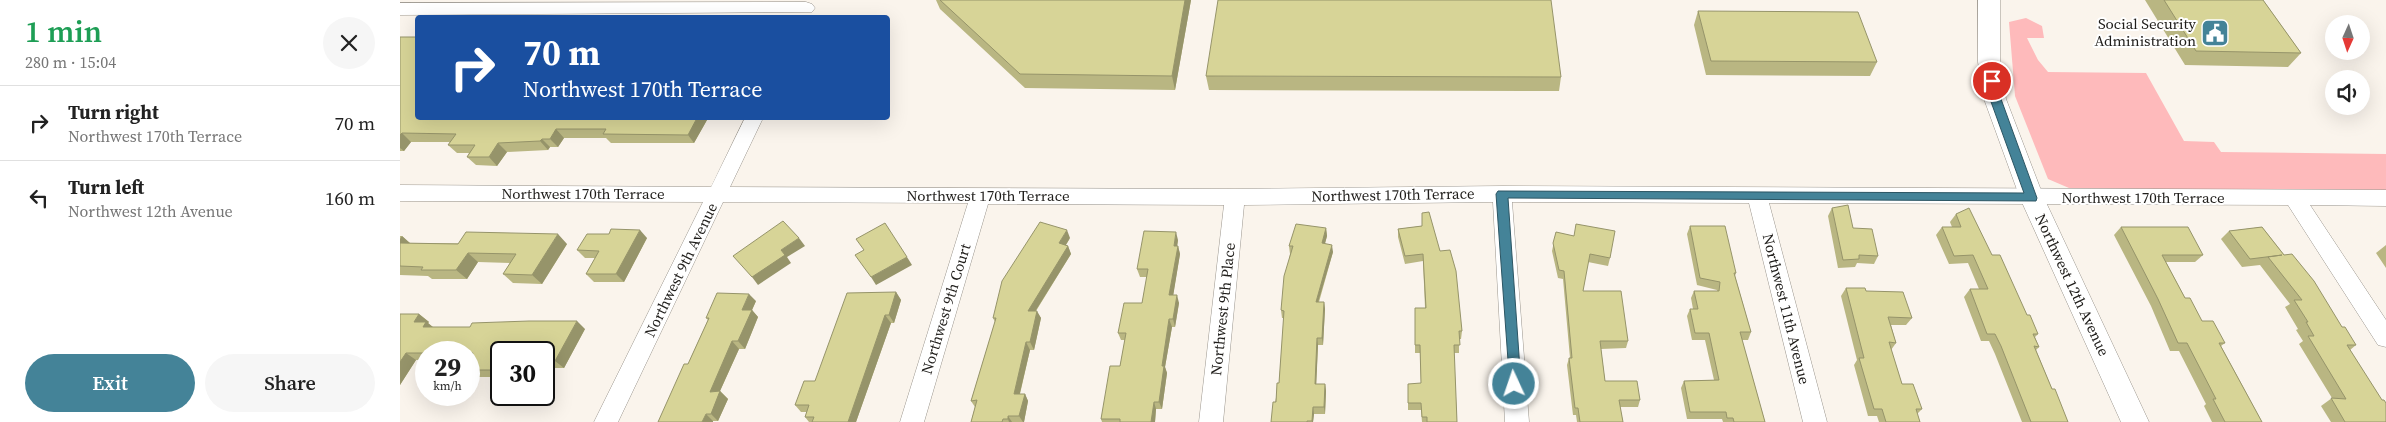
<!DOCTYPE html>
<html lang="en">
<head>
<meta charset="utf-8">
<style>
	body { margin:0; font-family:"Source Serif 4",serif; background:#f6f6f6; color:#222; height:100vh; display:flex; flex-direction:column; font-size:19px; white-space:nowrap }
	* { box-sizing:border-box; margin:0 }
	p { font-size:16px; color:#767676 }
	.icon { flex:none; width:28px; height:28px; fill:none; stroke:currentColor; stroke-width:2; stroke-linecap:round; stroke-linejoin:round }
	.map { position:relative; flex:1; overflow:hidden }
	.sheet { display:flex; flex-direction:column; background:#fff; width:400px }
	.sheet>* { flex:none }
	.hud { position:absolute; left:15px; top:15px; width:475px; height:105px; border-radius:5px; box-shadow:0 5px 20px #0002; background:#1a4fa0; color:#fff; overflow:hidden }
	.needle { width:32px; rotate:183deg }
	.tools { position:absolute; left:1925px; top:15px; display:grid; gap:10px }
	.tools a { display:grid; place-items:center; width:45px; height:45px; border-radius:50%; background:#fff; box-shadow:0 5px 20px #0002; font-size:25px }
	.speed { position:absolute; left:15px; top:341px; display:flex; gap:10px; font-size:25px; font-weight:700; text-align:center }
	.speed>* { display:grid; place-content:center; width:65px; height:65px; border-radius:50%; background:#fff; box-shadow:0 5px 20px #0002; line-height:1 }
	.speed small { font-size:12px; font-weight:400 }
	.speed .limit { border:2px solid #111; border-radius:8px; background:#fff; color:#111 }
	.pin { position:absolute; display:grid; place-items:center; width:42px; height:42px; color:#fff; margin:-21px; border:2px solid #fff; border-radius:50%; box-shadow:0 1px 5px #0007 }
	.me { position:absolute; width:55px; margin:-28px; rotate:357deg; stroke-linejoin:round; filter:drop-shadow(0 0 4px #0008) }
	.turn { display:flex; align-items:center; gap:18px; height:105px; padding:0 25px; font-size:22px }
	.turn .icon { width:65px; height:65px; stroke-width:2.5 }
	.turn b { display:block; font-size:35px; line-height:42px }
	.round { display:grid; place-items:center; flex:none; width:52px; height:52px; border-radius:26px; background:#f6f6f6 }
	.headline { display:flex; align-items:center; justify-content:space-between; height:85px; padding:0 25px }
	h1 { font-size:30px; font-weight:600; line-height:38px; color:#1e9e55 }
	.action { display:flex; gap:10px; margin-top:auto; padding:10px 25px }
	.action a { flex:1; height:58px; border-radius:30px; background:#448398; color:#fff; font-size:20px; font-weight:600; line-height:58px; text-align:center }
	.action a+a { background:#f6f6f6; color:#222 }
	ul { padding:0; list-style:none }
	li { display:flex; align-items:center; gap:15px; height:75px; padding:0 25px; border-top:1px solid #e0e0e0 }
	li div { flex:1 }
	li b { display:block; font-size:19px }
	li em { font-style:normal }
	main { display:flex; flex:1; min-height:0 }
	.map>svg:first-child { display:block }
	.green { fill:#febabb }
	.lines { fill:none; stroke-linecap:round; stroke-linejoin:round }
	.minor-casing { stroke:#9a958d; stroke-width:1 }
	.tertiary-casing { stroke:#9a958d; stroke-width:1 }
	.minor { fill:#fff; fill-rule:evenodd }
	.tertiary { fill:#fff; fill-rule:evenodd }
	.wall { fill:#b9b682 }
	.shaded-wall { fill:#96946a }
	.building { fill:#d7d497; stroke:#96946a }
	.route { fill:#448398; stroke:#2c5563 }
	.labels { text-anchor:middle; stroke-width:4; stroke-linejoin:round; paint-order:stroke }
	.poi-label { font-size:15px; fill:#1f1d1a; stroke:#fff; text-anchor:end }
	.street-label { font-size:15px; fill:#1f1d1a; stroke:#fff }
</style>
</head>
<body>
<main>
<section class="sheet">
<div class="headline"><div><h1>1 min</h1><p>280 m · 15:04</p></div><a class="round"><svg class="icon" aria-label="close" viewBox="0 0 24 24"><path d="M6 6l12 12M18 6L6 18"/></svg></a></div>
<ul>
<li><svg class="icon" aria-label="right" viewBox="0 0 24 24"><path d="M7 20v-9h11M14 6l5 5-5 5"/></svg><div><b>Turn right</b><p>Northwest 170th Terrace</p></div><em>70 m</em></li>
<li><svg class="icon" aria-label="left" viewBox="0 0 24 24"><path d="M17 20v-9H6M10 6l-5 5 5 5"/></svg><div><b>Turn left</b><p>Northwest 12th Avenue</p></div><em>160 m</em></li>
</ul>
<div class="action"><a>Exit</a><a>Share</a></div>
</section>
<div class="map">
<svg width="1986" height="422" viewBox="0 0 1986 422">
	<rect width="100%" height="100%" fill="#faf4ec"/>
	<path class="green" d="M1626 18 1642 26 1644 38H1627L1638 60 1648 72 1746 73 1784 141 1814 142 1821 152 1986 154V193L1682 191 1669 188 1648 179 1615 96 1609 22Z"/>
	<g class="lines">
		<g class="minor-casing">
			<path id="minor" d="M406 2 412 4 415 8 412 12 0 15V3Z
				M345 118H363L330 187 835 189 1102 186 1986 190V206L1910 205 1986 320V347L1978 345 1888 205 1369 203 1427 422H1403L1349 203 1112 202 1129 422H1105L1093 202 844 205 823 422H799L824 205 588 204 524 422H500L568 203 323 202 218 422H194L303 202 0 201V185L311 187Z"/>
		</g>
		<g class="tertiary-casing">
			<path id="tertiary" d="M1578 0H1600V62L1606 99 1644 198 1749 422H1721L1620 198 1584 99 1578 62Z"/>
		</g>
		<use href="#minor" class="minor"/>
		<use href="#tertiary" class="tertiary"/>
	</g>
	<path class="wall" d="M536 0H791L775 90 625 88 540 9Z
		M1745 0H1863L1901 53 1888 67 1785 65Z
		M1298 11 1477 62 1470 76 1306 75 1294 25Z
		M0 37 18 118 307 120 294 143H211L206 138H164L158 147H150L148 150 107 152 97 166 76 165 67 157 69 153H57L48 145 50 142H11L4 151H0Z
		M806 76 1161 77 1159 91 809 90Z
		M1432 208 1453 228 1478 256 1474 264 1457 263 1455 267 1438 268 1428 216Z
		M1022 213 1062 331 1061 339H1059V353H1054L1057 422H1022L1021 410H1008V391L1021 383 1020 353H1015V316L1025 308 1023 261 1005 264 998 237V229L1022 226Z
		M1556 214 1592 255 1638 334 1635 337 1639 347 1636 350 1652 389 1668 422H1622L1595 354 1589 341H1581L1564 297 1570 289H1579L1568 263 1549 264 1536 235 1542 227H1552L1550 222Z
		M1290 226 1336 273 1335 276 1351 332 1348 340H1342L1365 422H1323L1322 419H1287L1281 388 1284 381 1314 380 1305 340H1292L1287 316 1290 309H1293L1291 298 1294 291H1317V290L1297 285 1287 234Z
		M1721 227 1803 255 1795 262H1766L1785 298 1802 321 1825 343 1821 346 1862 422H1812L1804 406 1806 404 1779 351H1770L1751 306 1714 235Z
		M1862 227 1942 327 1956 345 1950 350 1986 422H1931L1921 406 1932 398 1899 344 1903 341 1896 330 1898 329 1885 307 1890 304 1860 265 1842 267 1821 239 1829 231Z
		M926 228 927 236 925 243 933 252 919 302H924L925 309 923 345H918L916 384H925L926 391 925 414H914L913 422H871L879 383 884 318H882L881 310 890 254 889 246Z
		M1156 232 1210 258 1208 266 1188 262 1183 291 1228 341 1226 348 1201 349 1205 381 1240 400 1238 407H1220L1223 422H1177L1176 415H1173L1167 365 1169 358H1170L1163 279 1158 278 1152 251Z
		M209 234 247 238 224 282H194L186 274 195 258H185L177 250Z
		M0 236H2L10 243 167 244 142 284 113 283 103 274 110 263 78 262 67 279H32L28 276 0 275Z
		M670 238 666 245 668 246 671 254 636 311 641 318 634 350H630L620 394H625L628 401 624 422H571L575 407 571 401 595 322 593 318Z
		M778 240 777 246H778L780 254 773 295 779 303 775 327H772L765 367 767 373 762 409H756L755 422H702L701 419 720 366 725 340H721L718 333 742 303 747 277H740L737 269Z
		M1986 245V268L1976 253Z
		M1446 288 1466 291 1512 318 1506 325H1491L1496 343 1491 350 1502 384 1522 409 1517 414 1520 422H1479L1477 416H1468L1454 365 1457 360 1441 296Z
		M496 292 501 300 494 323H491L456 422H409L405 417 407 412H401L395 405 415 381Z
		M356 301 352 310 358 317 345 349H339L320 391 328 399 318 421H313V422H258L288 364 308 320 306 318Z
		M0 314H19L29 322 28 323 33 327 185 329 164 368H145L144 371V352H101V377H73L69 374V352H26V360H16L0 385Z"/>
	<path class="shaded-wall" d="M785 0H791L775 90 772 76Z
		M297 118H306L307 120 294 143 288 135Z
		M156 129 164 138 158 147 150 139Z
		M2 133 11 142 4 151 0 148V135Z
		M142 139 150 147 148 150 140 141Z
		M98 143 107 152 97 166 89 157Z
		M926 228 927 236 923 251 922 243Z
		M240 230 247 238 224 282 216 274Z
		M667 230 670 238 662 251 659 243Z
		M776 232 778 240 776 254 774 246Z
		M158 234 167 244 142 284 132 275Z
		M2 236 13 246 0 245V239Z
		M399 238 405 246 387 257 391 263 358 285 352 277 381 250Z
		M932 245 933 252 916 309V302Z
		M668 246 671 254 631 318 628 311Z
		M778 246 780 254 772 303 769 295Z
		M68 253 78 262 67 279 56 270Z
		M507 257 512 265 476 285 471 277Z
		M496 292 501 300 494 323 489 315Z
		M349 294 356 301 352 310 358 317 345 349 338 341 342 310Z
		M777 295 779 303 775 327 773 319Z
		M924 302 925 309 923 345 922 338Z
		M637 311 641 318 634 350 630 342Z
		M19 314 29 322 28 323 36 330 33 335 14 322Z
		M485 315 491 323 456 422H448Z
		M769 319 772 327 765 367 767 373 762 409 759 402 762 366Z
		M177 321 185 329 164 368 155 361Z
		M917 338 918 345 916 391 915 384Z
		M332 341 339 349 320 391 328 399 318 421 311 414 310 392Z
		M626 342 630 350 618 401 614 394Z
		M6 353 16 360 0 385V362Z
		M925 384 926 391 925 414 924 407Z
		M625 394 628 401 624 422H623L619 416Z
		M754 402 756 409 755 422H751Z
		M913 407 914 414 913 422H912Z
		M306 414 313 421V422H302Z
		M608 416 612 422H609L608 419Z"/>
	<path class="building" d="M540 0H785L772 76 620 74Z
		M818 0H1151L1161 77 806 76Z
		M1764 0H1863L1901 53 1796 51Z
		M1298 11 1458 12 1477 62 1311 61Z
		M0 37H18V118H297L288 135 203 134 206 129H156L150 139H142L140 141 98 143 89 157H67L75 145H48L56 134 2 133 0 135Z
		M1448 205 1453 228 1472 229 1478 256 1459 255V259L1443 260 1432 208Z
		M1569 208 1592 255H1600L1627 315H1630L1638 334H1633L1639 347 1634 346 1652 389H1655L1668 422H1631L1601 346 1595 334H1587L1570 289H1588L1573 255 1554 256 1542 227H1561L1556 214Z
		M1029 212 1040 251 1050 250 1056 271 1062 331H1059L1060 345H1054L1057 422H1027V417H1022L1021 403H1008V384L1021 383 1020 345H1015V308H1026L1023 254 1005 256 998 229 1022 226V213Z
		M383 221 399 238 381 250 385 255 352 277 333 256Z
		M640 222 667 230 659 243 668 246 628 311H637L630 342H626L614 394H625L619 416H608V419H603L602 422H571L577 400 571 401 596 318H593L602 281Z
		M485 223 507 257 471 277 455 255 464 250 456 239Z
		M896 224 926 228 922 243 932 245 916 302H924L922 338H917L915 384H925L924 407H913L912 421H907V422H871L873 402H876L877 383H879L884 311 881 310 884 276 893 246H889Z
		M1176 224 1215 231 1210 258 1190 254 1183 291H1221L1228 341H1200L1205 381H1237L1240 400H1219L1223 422H1180L1178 408H1175L1169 358H1172L1164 271 1159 270 1153 243 1156 232 1174 236Z
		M1290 226H1325L1336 273H1334L1351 332H1340L1365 422H1334L1333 418H1327L1326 412H1290L1284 381 1319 380 1309 333H1295L1290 309H1298L1294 291H1319L1320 282 1300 278Z
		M1721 227H1788L1803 255H1762L1785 298H1790L1802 321H1813L1825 343H1819L1862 422H1825L1813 399H1816L1787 343H1778L1758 299Z
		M1862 227 1884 255 1892 254 1914 281 1942 327H1945L1956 345H1947L1982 400H1984L1986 403V422H1945L1931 398 1946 399 1908 336H1914L1906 322H1908L1894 300H1902L1868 257 1882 255 1850 259 1829 231Z
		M211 229 240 230 216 274H186L199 251 177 250 187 234H209Z
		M744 231 776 232 774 246H778L769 295H777L773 319H769L762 366H764L759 402H754L751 422H720V419H701L710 366H720L726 333H718L724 303H742L748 269H737Z
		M66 232 158 234 132 275 103 274 116 254 68 253 56 270H21L23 267 0 266V243L58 244Z
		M1446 288H1465L1466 291 1503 292 1512 318 1488 317 1496 343 1489 342 1502 384H1513L1522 409H1516L1520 422H1486L1482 409H1474L1459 358H1464Z
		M496 292 489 315H485L448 422H412L414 417H405L409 405H395L404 381H415L447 293Z
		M317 293 349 294 342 310H352L338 341H332L310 392 320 391 311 414H306L302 422H258L284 364H288L309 318H306Z
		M0 314H19L14 322H26L23 327H70L72 323 129 321H177L155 361H144V352H101V370H69V361L73 353H6L0 362Z"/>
	<path class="route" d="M1592 77 1597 81 1601 99 1637 198 1636 201 1108 198 1121 384 1119 388 1114 390 1110 388 1096 194 1098 191 1624 193 1590 99 1587 81Z"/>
	<defs>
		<g id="civic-square" transform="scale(1.4375)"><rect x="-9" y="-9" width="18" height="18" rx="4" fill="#448398" stroke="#fff"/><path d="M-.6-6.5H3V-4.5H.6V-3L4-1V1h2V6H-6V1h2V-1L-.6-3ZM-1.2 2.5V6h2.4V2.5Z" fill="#fff"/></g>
	</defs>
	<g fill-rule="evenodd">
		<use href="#civic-square" x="1815" y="33"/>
	</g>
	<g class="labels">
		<g class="poi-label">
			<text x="1796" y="29">Social Security<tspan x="1796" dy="17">Administration</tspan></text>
		</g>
		<g class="street-label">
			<text x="183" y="199">Northwest 170th Terrace</text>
			<text transform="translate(993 195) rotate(-1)" y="5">Northwest 170th Terrace</text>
			<text x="588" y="201">Northwest 170th Terrace</text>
			<text x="1743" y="203">Northwest 170th Terrace</text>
			<text transform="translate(281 270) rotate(-64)" y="5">Northwest 9th Avenue</text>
			<text transform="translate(1672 285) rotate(65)" y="5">Northwest 12th Avenue</text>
			<text transform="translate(546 309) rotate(-73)" y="5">Northwest 9th Court</text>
			<text transform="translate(823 309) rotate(-84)" y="5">Northwest 9th Place</text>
			<text transform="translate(1386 309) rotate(76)" y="5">Northwest 11th Avenue</text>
		</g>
	</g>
</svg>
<div class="tools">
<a><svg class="needle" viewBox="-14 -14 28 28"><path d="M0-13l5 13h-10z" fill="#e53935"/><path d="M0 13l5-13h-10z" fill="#767676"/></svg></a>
<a><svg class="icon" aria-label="sound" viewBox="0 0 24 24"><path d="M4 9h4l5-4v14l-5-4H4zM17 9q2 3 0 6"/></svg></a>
</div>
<div class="speed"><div>29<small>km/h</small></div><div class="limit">30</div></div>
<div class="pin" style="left:1592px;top:81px;background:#d93025"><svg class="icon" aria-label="arrive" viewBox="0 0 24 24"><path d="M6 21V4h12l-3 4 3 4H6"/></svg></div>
<svg class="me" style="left:1114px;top:384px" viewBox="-20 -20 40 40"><circle r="17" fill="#448398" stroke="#fff" stroke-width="3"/><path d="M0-11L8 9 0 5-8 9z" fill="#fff"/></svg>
<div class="hud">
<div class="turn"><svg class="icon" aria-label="right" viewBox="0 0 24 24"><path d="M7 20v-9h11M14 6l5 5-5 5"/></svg><div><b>70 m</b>Northwest 170th Terrace</div></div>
</div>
</div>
</main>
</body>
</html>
